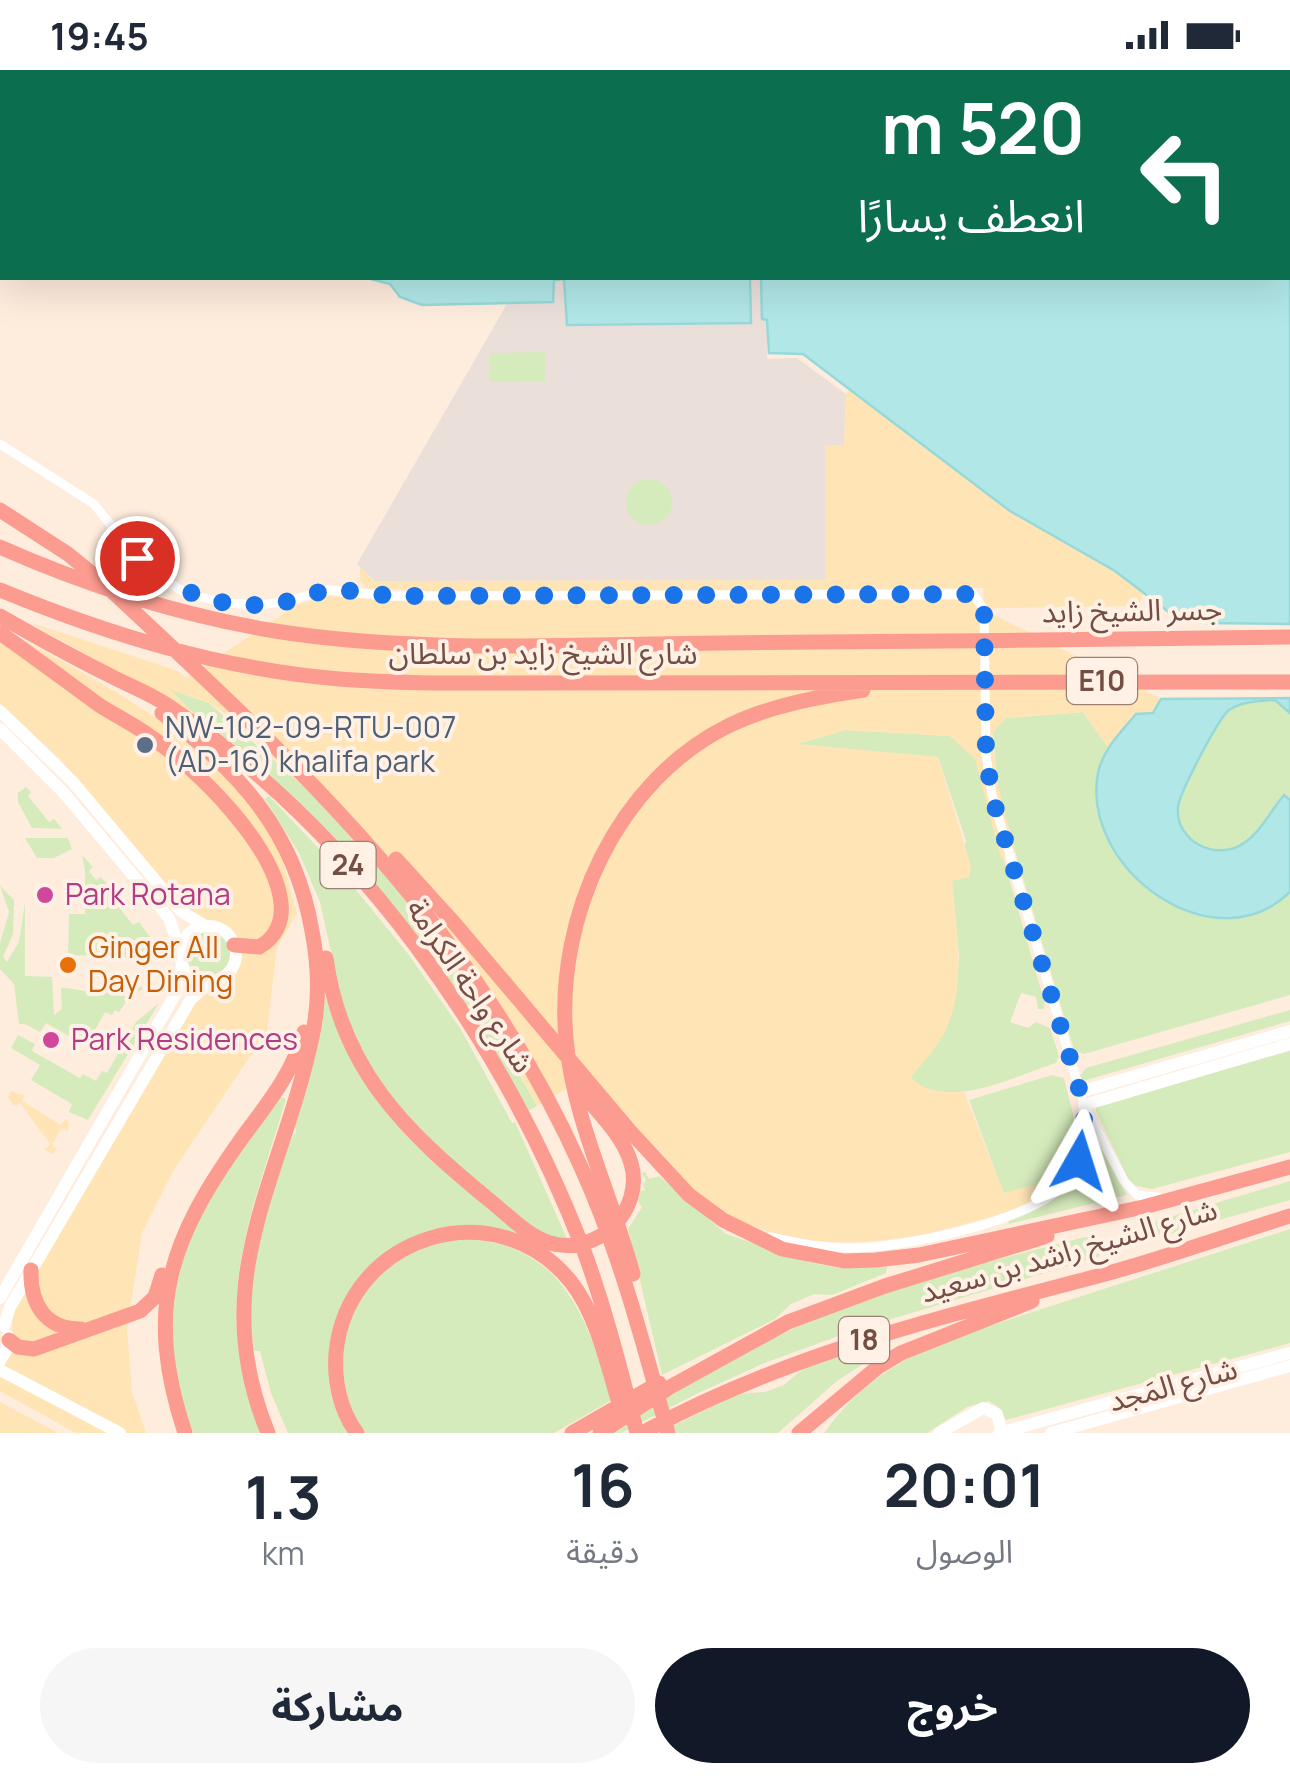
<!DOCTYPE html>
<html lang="ar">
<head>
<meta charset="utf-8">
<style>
	body { margin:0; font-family:Manrope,"Noto Sans Arabic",sans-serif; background:#f6f6f7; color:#1f2937; direction:rtl; height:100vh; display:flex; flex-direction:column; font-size:38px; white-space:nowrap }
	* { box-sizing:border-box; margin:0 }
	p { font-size:32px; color:#747a83 }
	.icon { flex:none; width:55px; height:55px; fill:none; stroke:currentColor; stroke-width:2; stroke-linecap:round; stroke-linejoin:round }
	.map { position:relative; height:1363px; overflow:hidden; direction:ltr }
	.side { display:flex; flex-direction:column; background:#fff; flex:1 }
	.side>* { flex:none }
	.guide { position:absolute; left:0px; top:0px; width:1290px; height:210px; box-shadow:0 10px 40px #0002; direction:rtl; background:#0b6e4f; color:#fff; overflow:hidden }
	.pin { position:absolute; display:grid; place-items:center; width:85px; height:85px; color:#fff; margin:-42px; border:5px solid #fff; border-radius:50%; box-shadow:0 2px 10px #0007 }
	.me { position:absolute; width:110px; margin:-55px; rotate:6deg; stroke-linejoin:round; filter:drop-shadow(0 0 8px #0008) }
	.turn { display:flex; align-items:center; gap:35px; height:210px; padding:0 40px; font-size:45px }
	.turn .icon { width:130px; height:130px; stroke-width:2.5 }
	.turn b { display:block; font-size:70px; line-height:85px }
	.eta { display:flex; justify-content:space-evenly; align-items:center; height:170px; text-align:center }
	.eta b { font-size:60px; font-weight:700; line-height:70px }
	.action { display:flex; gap:20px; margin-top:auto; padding:20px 40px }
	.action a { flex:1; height:115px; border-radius:60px; background:#111827; color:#fff; font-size:40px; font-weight:700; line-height:115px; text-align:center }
	.action a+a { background:#f6f6f7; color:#1f2937 }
	.status { display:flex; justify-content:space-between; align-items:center; height:70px; padding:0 50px; background:#fff; direction:ltr }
	.status svg { height:28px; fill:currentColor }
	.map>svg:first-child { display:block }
	.industrial { fill:#ebdfda }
	.green { fill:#d6ebbc }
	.sand { fill:#ffe4b6 }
	.water { fill:#b1e7e7; stroke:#97d9da; stroke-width:2.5 }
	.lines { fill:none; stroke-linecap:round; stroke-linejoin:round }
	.street { stroke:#fff; stroke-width:9 }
	.secondary { stroke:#fff; stroke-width:12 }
	.highway { stroke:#fc9b8f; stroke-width:15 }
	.route { stroke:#1a73e8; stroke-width:18; stroke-dasharray:0 32.4 }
	.service-dot { fill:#5c6f8a; stroke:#fff1e5; stroke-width:4 }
	.hotel-dot { fill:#d1479c; stroke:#fff1e5; stroke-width:4 }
	.food-dot { fill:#e8710a; stroke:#fff1e5; stroke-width:4 }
	.labels { text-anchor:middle; stroke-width:8; stroke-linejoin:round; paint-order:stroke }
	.shield { fill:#fff1e5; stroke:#9e7f75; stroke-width:2.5 }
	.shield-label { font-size:28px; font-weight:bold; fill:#744e45 }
	.street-label { font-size:30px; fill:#744e45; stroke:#fff1e5 }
	.service-label { font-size:30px; fill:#4e5e75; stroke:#fff1e5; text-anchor:start }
	.hotel-label { font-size:30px; fill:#b23c85; stroke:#fff1e5; text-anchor:start }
	.food-label { font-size:30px; fill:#c56008; stroke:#fff1e5; text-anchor:start }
</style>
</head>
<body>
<div class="status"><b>19:45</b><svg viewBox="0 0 49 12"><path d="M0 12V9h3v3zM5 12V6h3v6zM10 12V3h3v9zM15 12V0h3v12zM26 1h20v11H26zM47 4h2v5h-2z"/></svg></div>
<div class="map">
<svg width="1290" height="1363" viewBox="0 0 1290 1363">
	<rect width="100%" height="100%" fill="#feecdd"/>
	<path class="industrial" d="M750 208H761L762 249H767V289L797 288 846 324 844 376H825V510L374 511 357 494 507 234 553 232V209H565L568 254 751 253Z"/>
	<path class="green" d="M545 282V311L490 312V283Z
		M626 432a23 23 0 1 1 46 0a23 23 0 1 1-46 0Z
		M169 619 209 633 305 718 387 805 472 920 537 1036 520 1046 465 943 350 790 223 666 197 647Z
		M1275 630 1290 643V730L1284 725C1270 740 1261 762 1244 773 1217 792 1175 772 1179 737 1180 722 1219 649 1230 640 1242 631 1260 631 1275 630Z
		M1083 642 1108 677C1099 699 1095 721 1099 745 1107 788 1165 845 1209 847 1220 848 1236 841 1247 838 1263 835 1278 833 1290 822V925L1084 984 1074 980 998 724 993 662 1006 648Z
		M845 660 950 666 975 688 1045 934 1043 939H1038L1036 927 1021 923 1010 952 1028 958 1036 952 1050 958 1059 986 1056 993C1014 1006 948 1042 910 1008L944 963 956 923 959 886 952 810 966 771 938 687 794 675Z
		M26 717 31 722 28 726 49 752 54 749 62 759 32 758 18 732V723Z
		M269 726 343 804 409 885 460 958 512 1053 515 1052 568 1171 540 1164 451 1092 397 1037 348 959 320 832 299 783 265 729Z
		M25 768H68L72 779 54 788H37Z
		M82 785 93 797 89 801 96 810 101 807 108 815 104 819 133 855 139 852 160 881 151 888 68 885 69 844H85V801Z
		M0 816 14 830 13 864 3 887 7 892 19 872 25 832V906L52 907 54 945 62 939 61 918C76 918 87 923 102 923L104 919H135L136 914 143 918 125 933 119 942 115 940 112 945 105 942 86 976 46 953 40 962 25 954H19L14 914 0 899V873L9 842Z
		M184 884a24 24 0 1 1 48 0a24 24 0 1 1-48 0Z
		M324 923C367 1049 431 1088 529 1169 473 1148 415 1153 371 1196 357 1209 343 1228 338 1247 333 1267 346 1338 349 1363H288L271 1323 260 1281H254L249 1237 253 1193 289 1068 291 1070 296 1062 294 1051Z
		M159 933 88 1050 69 1042 72 1034 31 1010 40 995 11 978 18 965 35 974 32 981 80 1008 83 1004 96 1011 102 1001 107 1003 136 952Z
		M1290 940V951L1083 1011 1080 1006 1086 998Z
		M1290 981V1082L1152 1119 1136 1116 1128 1109 1096 1041V1036Z
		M1052 1005 1064 1008C1070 1037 1091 1087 1060 1108 1049 1116 1018 1120 1004 1124L969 1030Z
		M280 1026 286 1029C250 1150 208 1238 262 1363H193C160 1281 168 1196 212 1120 231 1087 258 1057 280 1026Z
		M1088 1056 1127 1125 1009 1154 1008 1150C1062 1121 1079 1122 1088 1056Z
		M645 1102 649 1109 659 1106 726 1164 812 1193 840 1198 887 1197 886 1203 832 1225 814 1224 791 1234 775 1249 662 1305 628 1159 642 1137 638 1131 640 1121 645 1120 643 1115 646 1110 641 1103Z
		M1290 1111V1130L1163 1166 1153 1160 1156 1151Z
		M1290 1159V1273L1006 1350 998 1337 989 1331 967 1337 927 1363H824C858 1316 899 1289 952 1268Z
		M1085 1167H1096C1103 1174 1103 1179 1098 1187L855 1260 767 1292 696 1324 621 1363H601C680 1318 758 1270 844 1237 922 1207 1005 1188 1085 1167Z
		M455 1169C560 1168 586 1244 612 1330L554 1363H364C327 1309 340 1226 397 1191 415 1179 434 1174 455 1169Z
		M892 1275 837 1311 778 1363H659L738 1324 765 1322 784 1315 804 1298 866 1277Z"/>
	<path class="sand" d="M851 317 1010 441 1107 495 1143 524 1138 536 995 538 986 541 1161 629 1153 643 1136 644 1108 677 1083 642 1006 648 993 662C993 704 1004 742 1016 782L1001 788 975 689 950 666 845 660 797 674 938 687 971 796 969 807 952 811C956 860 968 919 943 965 935 980 921 994 911 1008 927 1023 944 1023 964 1022L1004 1123 1060 1108C1039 1138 991 1146 957 1156 874 1179 771 1184 700 1125 686 1113 675 1098 663 1085 639 1059 614 1033 589 1006L537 1036C471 909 389 793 282 697 262 678 231 644 207 632 196 627 183 624 171 620L197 647 29 552 178 601 186 608 297 535 327 526 389 531 970 530 984 540 983 518 456 522 366 518 360 511V497L374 511 825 510V375H844L846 324Z
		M0 558C91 608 181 649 248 733 256 745 269 757 275 770 285 793 290 819 297 843L277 877 267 961 173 1101 142 1163 127 1260 132 1322 146 1363H76L0 1321V1297C17 1280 9 1260 14 1239L195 931 233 906 242 886 233 863 185 838 60 689 0 633Z
		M11 1021 24 1026 22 1031 61 1055 66 1049 69 1053 68 1061 62 1058 52 1075 57 1079 53 1084 45 1080 50 1074 20 1033 14 1036 8 1027Z
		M0 1332 58 1363H0Z"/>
	<path class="water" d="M0 0H1290V554L1206 553 1174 546 1115 501 1010 441 803 284 769 283 767 250 762 249 761 208H1288V2H2V31Z
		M367 208H756L750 209 751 253 567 255 564 209 554 210 553 232 422 235 400 227 390 214Z
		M1290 628V643L1275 630C1260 631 1242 631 1229 640 1218 649 1180 722 1178 737 1175 772 1217 792 1244 773 1261 762 1271 740 1284 725L1290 730V822C1214 896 1080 799 1098 703 1103 679 1121 662 1136 644L1153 643 1161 629Z"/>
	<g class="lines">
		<path class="street" d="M0 374 94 434 137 488 159 507 188 524 225 533 259 535 283 532 328 520 393 526 973 524 984 540 986 685 992 725 1009 782 1084 1035 1124 1111 1137 1125 1158 1127
			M770 1167C796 1173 821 1178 847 1178 899 1179 1032 1152 1067 1112 1086 1092 1084 1063 1084 1038"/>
		<path class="secondary" d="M0 641 73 712 181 841 205 856
			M0 659 63 722 169 848 180 881
			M180 884a28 28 0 1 1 56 0a28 28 0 1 1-56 0Z
			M1080 1022 1290 961
			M1084 1035 1290 974
			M0 1228 176 923 182 895
			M4 1256 10 1237 191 929 211 911
			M0 1291 7 1279 8 1266
			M0 1300 120 1363
			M939 1363 983 1338 997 1344 1002 1363
			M999 1363 1290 1283
			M1051 1363 1290 1296"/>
		<path class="highway" d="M0 440 68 484 101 511C293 690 471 852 581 1097 620 1183 643 1273 668 1363
			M0 477C88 516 179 545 275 561 419 584 575 574 721 573 911 572 1100 569 1290 567
			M0 520C109 565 221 599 339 609 402 614 466 613 530 613L1290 612
			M0 546C35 566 71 586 107 604 127 615 148 622 167 635 358 764 502 968 584 1181 606 1241 621 1302 637 1363
			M0 563C33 586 66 611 99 635 116 646 135 655 151 667 197 699 275 775 281 833 283 851 276 868 259 877L234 875
			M162 643C240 702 295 762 312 861 319 897 320 931 312 967 281 1112 205 1210 268 1363
			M396 789 455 854 629 1060 689 1125 723 1150 782 1179 844 1191 876 1190 919 1185 1148 1136
			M326 888C341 999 405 1061 488 1129 507 1144 527 1166 550 1173 597 1187 645 1140 631 1093 623 1065 596 1040 578 1018
			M1140 1138 1290 1097
			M31 1200C30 1234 45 1259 81 1259
			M633 1204C612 1126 573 1049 566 969 555 847 617 710 730 655 772 635 818 627 863 620
			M9 1270 18 1277 34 1279 140 1241 155 1227 162 1205
			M185 1363C144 1239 169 1170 242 1068 267 1034 293 1003 304 962
			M357 1363C340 1341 334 1310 336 1283 347 1165 496 1119 571 1212 597 1245 607 1294 619 1333
			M572 1363 659 1313
			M600 1363 670 1317 788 1252 885 1216 1047 1166
			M642 1363C784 1285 938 1248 1094 1207 1160 1190 1225 1166 1290 1146
			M799 1363 878 1297 901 1283 1032 1231"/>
	</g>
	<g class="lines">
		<path class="route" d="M137 488C179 524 222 541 279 533 294 531 309 524 324 521 345 518 372 524 393 526L974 524 984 540 986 684 992 726 1084 1035V1072L1079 1091"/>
	</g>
	<circle class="service-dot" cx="145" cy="675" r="10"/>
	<g class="hotel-dot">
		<circle cx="45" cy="825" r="10"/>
		<circle cx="51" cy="970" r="10"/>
	</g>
	<circle class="food-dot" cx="68" cy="895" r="10"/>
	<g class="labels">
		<g class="shield">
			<rect x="1067" y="588" width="70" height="46" rx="8"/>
			<rect x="320.5" y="772" width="55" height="46" rx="8"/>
			<rect x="839" y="1247" width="50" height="46" rx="8"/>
		</g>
		<g class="shield-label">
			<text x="1102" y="621">E10</text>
			<text x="348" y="805">24</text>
			<text x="864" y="1280">18</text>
		</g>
		<g class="street-label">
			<text transform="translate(1132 541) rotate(-1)" y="10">جسر الشيخ زايد</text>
			<text x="543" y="594">شارع الشيخ زايد بن سلطان</text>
			<text transform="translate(470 916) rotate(56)" y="10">شارع واحة الكرامة</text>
			<text transform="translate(1069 1181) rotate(-16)" y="10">شارع الشيخ راشد بن سعيد</text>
			<text transform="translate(1173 1315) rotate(-15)" y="10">شارع المَجد</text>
		</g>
		<g class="service-label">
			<text x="165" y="668">NW-102-09-RTU-007<tspan x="165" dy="34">(AD-16) khalifa park</tspan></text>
		</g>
		<g class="hotel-label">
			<text x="65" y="835">Park Rotana</text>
			<text x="71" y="980">Park Residences</text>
		</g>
		<g class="food-label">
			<text x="88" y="888">Ginger All<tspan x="88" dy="34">Day Dining</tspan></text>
		</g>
	</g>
</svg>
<div class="pin" style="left:137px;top:488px;background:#d93025"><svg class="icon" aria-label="arrive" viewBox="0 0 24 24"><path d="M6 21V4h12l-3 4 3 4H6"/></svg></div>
<svg class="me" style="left:1079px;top:1091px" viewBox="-20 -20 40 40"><path d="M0-17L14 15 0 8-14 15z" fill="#1a73e8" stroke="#fff" stroke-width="4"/></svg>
<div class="guide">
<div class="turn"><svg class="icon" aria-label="left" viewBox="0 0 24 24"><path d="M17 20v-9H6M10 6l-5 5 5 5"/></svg><div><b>520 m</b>انعطف يسارًا</div></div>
</div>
</div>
<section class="side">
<div class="eta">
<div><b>20:01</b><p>الوصول</p></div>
<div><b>16</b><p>دقيقة</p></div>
<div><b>1.3</b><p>km</p></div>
</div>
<div class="action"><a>خروج</a><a>مشاركة</a></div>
</section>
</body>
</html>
